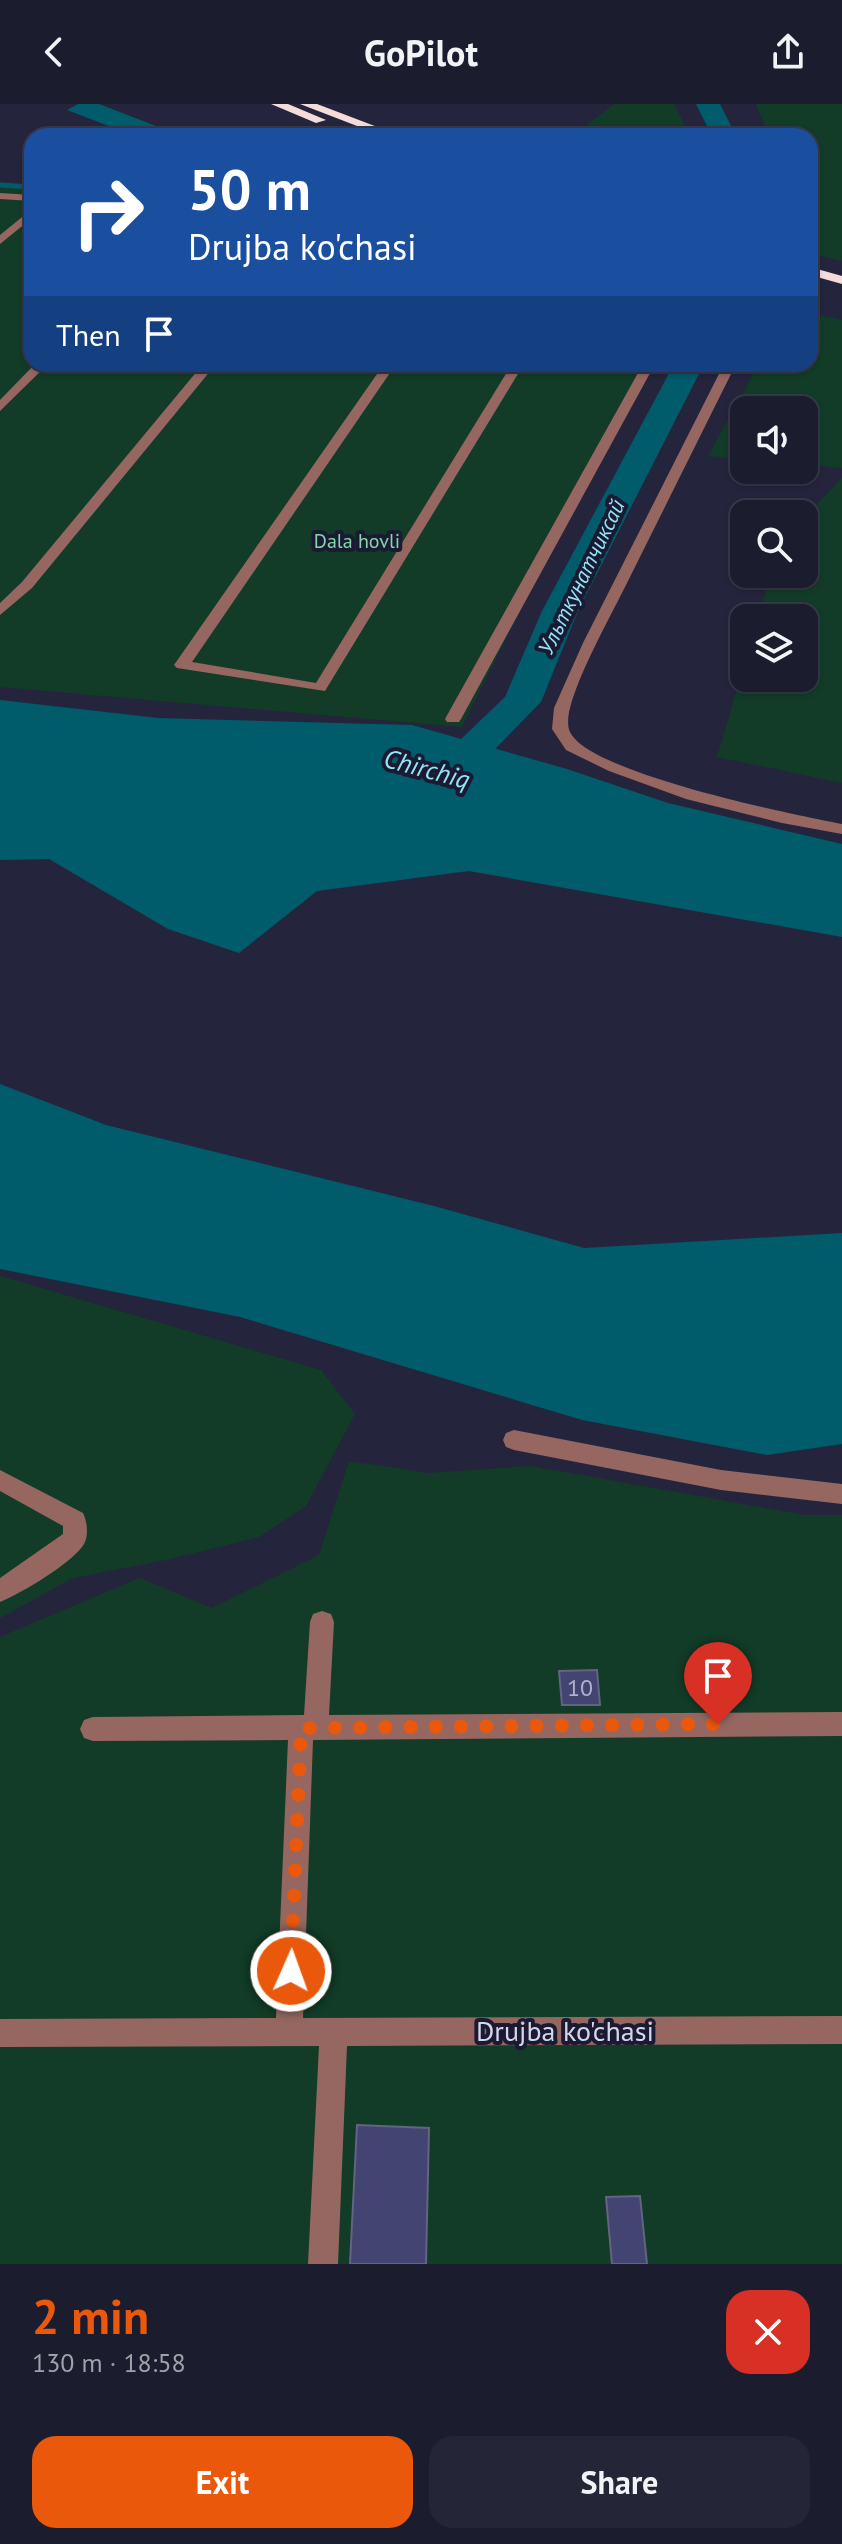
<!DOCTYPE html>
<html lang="en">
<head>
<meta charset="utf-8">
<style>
	body { margin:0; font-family:"PT Sans",sans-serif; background:#242536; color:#f1f3f6; height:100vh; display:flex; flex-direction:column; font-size:30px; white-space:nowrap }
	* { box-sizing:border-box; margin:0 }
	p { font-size:26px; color:#a0a1aa }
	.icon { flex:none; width:44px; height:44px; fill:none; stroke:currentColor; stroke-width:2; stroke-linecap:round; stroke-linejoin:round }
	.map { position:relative; height:2160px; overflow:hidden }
	.details { display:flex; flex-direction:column; background:#1b1c2e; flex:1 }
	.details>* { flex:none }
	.top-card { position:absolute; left:24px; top:24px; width:794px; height:244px; border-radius:24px; box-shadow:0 2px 6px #0004,0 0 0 2px #393a4a; background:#1a4fa0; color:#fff; overflow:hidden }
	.buttons { position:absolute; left:730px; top:292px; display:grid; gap:16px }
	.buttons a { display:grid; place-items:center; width:88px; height:88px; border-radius:16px; background:#1b1c2e; box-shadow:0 2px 6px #0004,0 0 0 2px #393a4a; font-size:40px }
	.pin { position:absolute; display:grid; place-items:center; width:68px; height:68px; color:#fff; margin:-82px -34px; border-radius:50% 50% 50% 0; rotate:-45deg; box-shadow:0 0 8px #0007 }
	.pin .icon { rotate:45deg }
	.me { position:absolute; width:88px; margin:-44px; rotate:2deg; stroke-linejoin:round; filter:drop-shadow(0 0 6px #0008) }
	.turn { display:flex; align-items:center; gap:28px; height:168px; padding:0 32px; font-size:36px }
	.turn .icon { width:104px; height:104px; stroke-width:2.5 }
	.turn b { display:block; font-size:56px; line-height:68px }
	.then { display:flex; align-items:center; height:76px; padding:0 32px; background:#0003; gap:16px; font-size:30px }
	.round { display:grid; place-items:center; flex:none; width:84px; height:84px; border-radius:24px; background:#242536 }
	.head { display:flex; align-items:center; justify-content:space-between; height:136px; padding:0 32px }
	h1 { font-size:48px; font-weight:600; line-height:60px; color:#ea580c }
	.cta { display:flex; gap:16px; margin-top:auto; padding:16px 32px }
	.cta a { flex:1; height:92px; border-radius:24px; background:#ea580c; color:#fff; font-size:32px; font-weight:600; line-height:92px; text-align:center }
	.cta a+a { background:#242536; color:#f1f3f6 }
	header { display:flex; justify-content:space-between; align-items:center; height:104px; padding:0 32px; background:#1b1c2e; font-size:36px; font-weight:600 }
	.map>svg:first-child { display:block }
	.green { fill:#123c27 }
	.water { fill:#005b6a }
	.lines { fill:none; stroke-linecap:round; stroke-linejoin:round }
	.stream { stroke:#005b6a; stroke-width:5 }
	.river { fill:#005b6a; fill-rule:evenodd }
	.building { fill:#434472; stroke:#626481; stroke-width:2 }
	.minor { fill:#966761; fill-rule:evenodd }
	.highway { fill:#f4dcd9; fill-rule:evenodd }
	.route { stroke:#ea580c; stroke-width:14; stroke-dasharray:0 25.2 }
	.labels { text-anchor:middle; stroke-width:8; stroke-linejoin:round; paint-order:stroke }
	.far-park-label { font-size:20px; fill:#82d6a7; stroke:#1a1b33 }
	.far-water-label { font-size:22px; font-style:italic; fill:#92e5f9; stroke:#1a1b33 }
	.near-number-label { font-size:24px; fill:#b0b2ca }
	.water-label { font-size:26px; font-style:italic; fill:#92e5f9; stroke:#1a1b33 }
	.near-street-label { font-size:28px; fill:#d4d6e7; stroke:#1a1b33 }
</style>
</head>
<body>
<header><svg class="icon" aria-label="back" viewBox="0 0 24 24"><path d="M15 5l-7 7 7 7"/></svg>GoPilot<svg class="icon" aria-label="share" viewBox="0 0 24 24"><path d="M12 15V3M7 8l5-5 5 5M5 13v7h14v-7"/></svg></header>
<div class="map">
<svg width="842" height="2160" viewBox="0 0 842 2160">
	<rect width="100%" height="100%" fill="#24253d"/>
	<path class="green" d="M614 0H674L690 32H573Z
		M756 0H842V157L813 150 810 142V32H769Z
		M0 79 32 80V260H643L462 623 0 583Z
		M810 209 842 216V364L804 360V306H744V355L708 352 759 260H810Z
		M842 374V679L717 653 744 562V574H804V514H758L771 470H804V414Z
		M0 1172 321 1266 355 1310 306 1402 259 1433 166 1456 73 1474 0 1514Z
		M349 1357 428 1369 531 1362 804 1411H842V2160H0V1533L139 1474 212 1504 319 1451Z"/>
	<path class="water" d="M78 0H99L182 32H126L127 29 67 6Z
		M0 596 158 614 412 621 567 665 668 699 842 740V833L469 767 317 787 239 849 168 825 49 755 0 756Z
		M0 980 106 1021 434 1102 584 1144 842 1129V1340L767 1351 582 1316 240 1213 0 1165Z"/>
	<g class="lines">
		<path class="stream" d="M0 81 32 83"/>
		<path class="river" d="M696 0H720L736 32H712Z
			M674 260H704L578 507 541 598 464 677 450 680 436 677 431 668 436 659 505 593 542 507Z"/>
	</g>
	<path class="building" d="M597 1566 600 1601H562L559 1567Z
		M357 2021 429 2024 426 2160H350Z
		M640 2092 647 2160H612L606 2093Z"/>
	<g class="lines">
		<path class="minor" d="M0 89 32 91V97L0 95Z
			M32 105V114L0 140V131Z
			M35 260H48L0 307V296Z
			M203 260H216L32 484 0 511V499L22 478Z
			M384 260H396L192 558 316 579 512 260H524L325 587 177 564 174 561Z
			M643 260H655L461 615 459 618H447L445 615Z
			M724 260H736C699 334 662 409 625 483 608 517 579 569 570 604 568 611 567 622 570 628 589 669 794 711 842 720V730L782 719 686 695 609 667 566 646 552 625 554 604 583 539Z
			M514 1326 721 1366 842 1380V1400L721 1386 514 1346 506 1343 503 1336 506 1329Z
			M0 1366 83 1409C87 1417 89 1431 84 1440 74 1458 20 1490 0 1498V1474L63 1430V1422L0 1387Z
			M322 1507 331 1510 334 1518 329 1611 842 1608V1632L313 1636 303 1914 842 1912V1940L347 1942 338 2160H308L319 1942 0 1943V1915L276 1914 288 1636 93 1637 84 1634 80 1625 84 1616 93 1613 304 1611 310 1518 313 1510Z"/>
		<path class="highway" d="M271 0H288L326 16 316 19Z
			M300 0H317L401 32H383Z
			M810 163 842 172V180L810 171Z"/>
	</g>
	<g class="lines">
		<path class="route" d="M291 1867 301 1624 718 1620"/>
	</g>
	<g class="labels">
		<g class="far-park-label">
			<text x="357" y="444">Dala hovli</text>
		</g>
		<g class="far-water-label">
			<text transform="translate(581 473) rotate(-64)" y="8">Ульткунатчиксай</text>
		</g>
		<g class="near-number-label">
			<text x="580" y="1592">10</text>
		</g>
		<g class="water-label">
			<text transform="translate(427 665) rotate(15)" y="9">Chirchiq</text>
		</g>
		<g class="near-street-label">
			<text x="565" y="1937">Drujba ko'chasi</text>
		</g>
	</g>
</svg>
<div class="buttons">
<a><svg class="icon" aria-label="sound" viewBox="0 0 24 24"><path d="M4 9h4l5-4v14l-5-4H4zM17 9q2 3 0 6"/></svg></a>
<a><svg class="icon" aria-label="search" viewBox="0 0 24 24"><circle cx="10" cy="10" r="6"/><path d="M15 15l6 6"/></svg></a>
<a><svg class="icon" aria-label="layers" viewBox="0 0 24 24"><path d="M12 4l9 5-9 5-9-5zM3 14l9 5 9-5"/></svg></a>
</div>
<div class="pin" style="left:718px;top:1620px;background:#d93025"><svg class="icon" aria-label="arrive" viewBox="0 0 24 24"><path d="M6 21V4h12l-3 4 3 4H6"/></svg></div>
<svg class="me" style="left:291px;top:1867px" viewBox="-20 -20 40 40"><circle r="17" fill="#ea580c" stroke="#fff" stroke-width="3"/><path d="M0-11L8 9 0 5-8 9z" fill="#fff"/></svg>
<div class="top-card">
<div class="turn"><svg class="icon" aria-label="right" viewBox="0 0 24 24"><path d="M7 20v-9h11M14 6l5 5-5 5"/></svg><div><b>50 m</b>Drujba ko'chasi</div></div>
<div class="then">Then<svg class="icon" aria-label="arrive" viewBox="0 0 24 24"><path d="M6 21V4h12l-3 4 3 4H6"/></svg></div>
</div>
</div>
<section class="details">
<div class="head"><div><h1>2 min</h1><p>130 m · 18:58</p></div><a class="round" style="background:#d93025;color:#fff"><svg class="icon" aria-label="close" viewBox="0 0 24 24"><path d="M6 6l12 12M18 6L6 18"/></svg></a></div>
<div class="cta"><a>Exit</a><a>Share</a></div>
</section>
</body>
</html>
